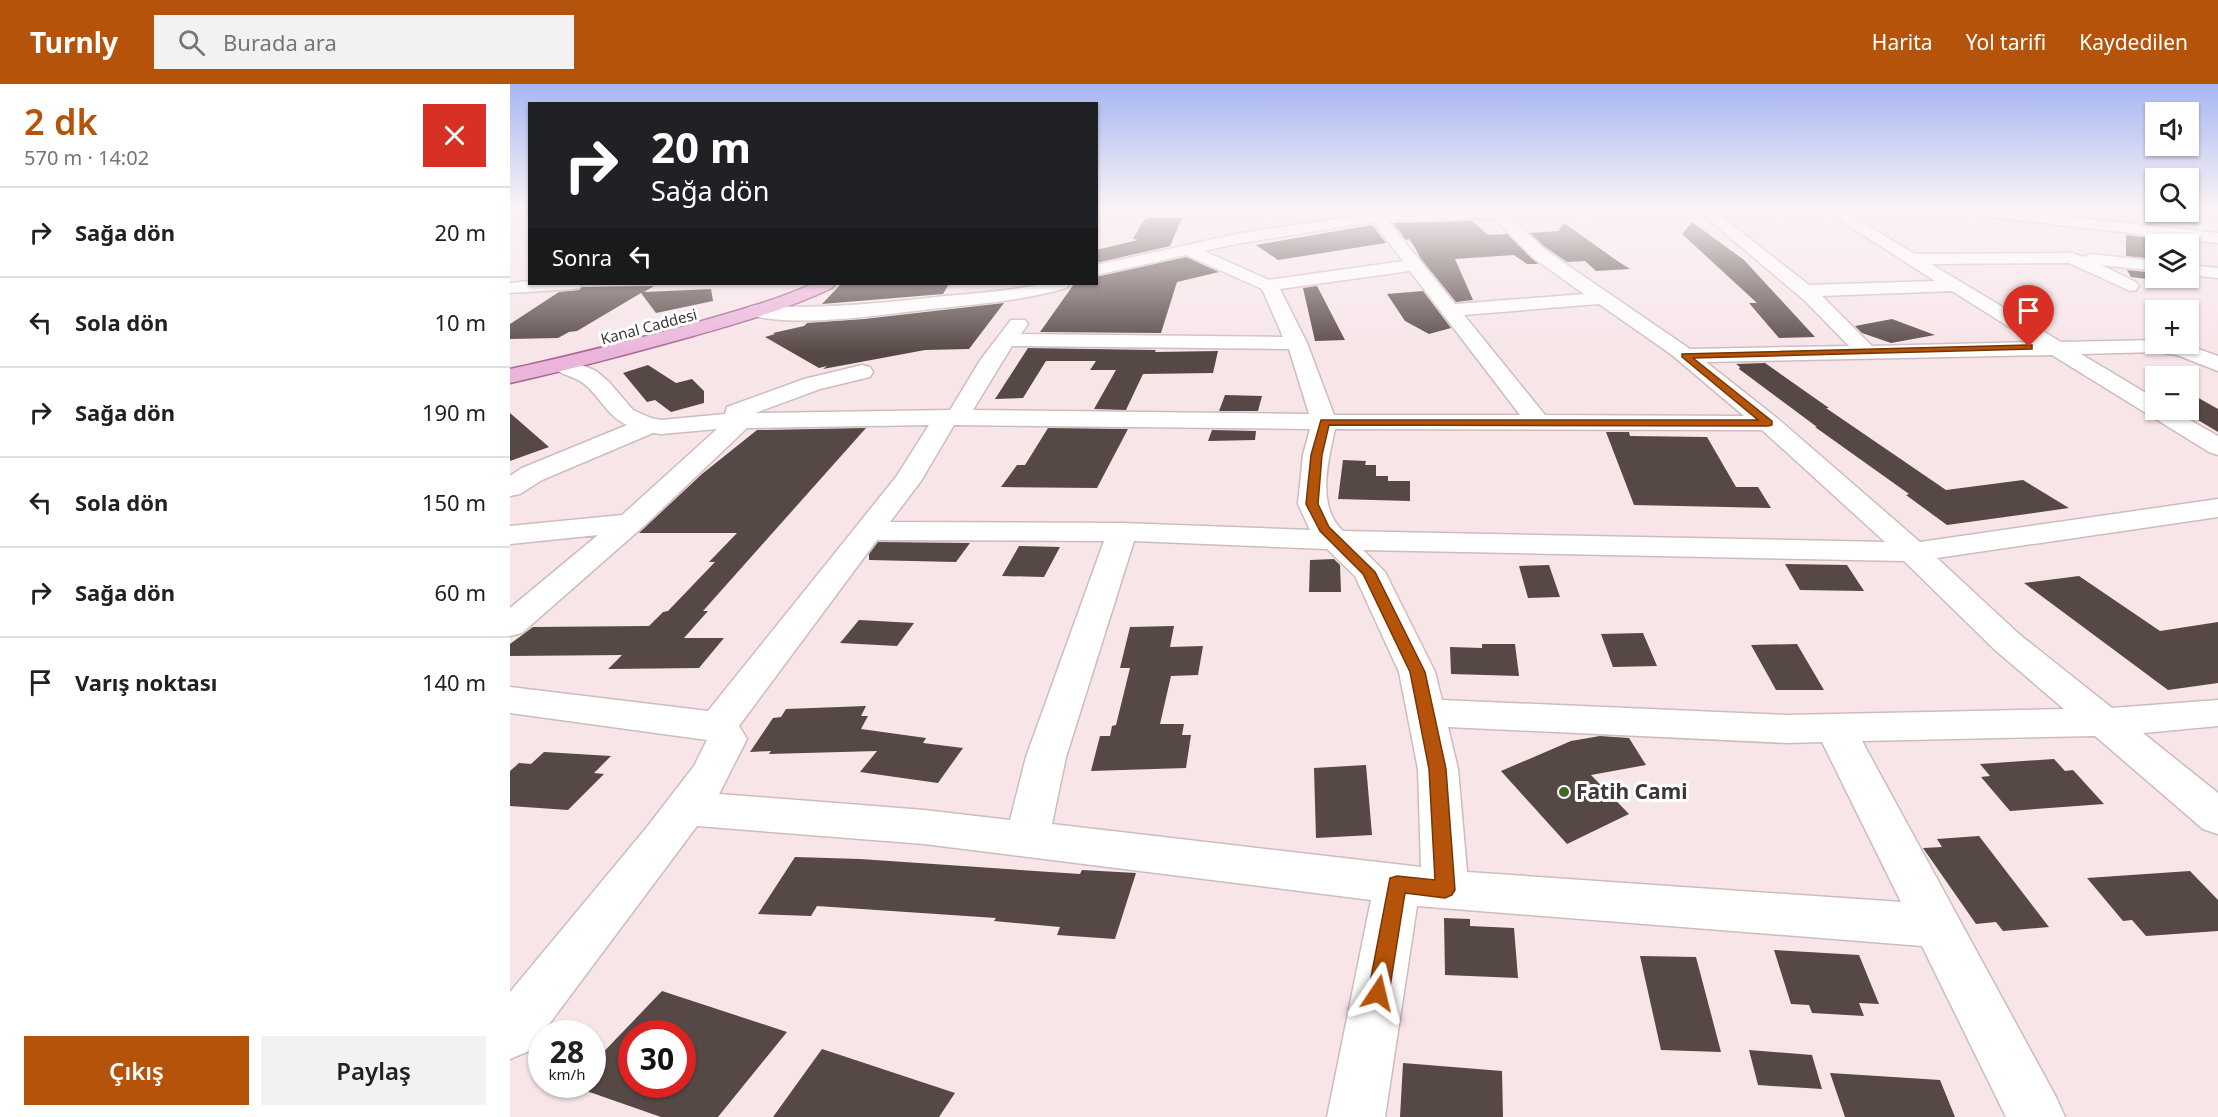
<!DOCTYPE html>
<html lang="tr">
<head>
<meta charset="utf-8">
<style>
	body { margin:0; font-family:"Noto Sans",sans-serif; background:#f2f2f2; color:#202124; height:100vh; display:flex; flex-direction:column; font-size:22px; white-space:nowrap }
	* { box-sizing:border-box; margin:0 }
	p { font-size:20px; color:#757577 }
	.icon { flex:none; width:33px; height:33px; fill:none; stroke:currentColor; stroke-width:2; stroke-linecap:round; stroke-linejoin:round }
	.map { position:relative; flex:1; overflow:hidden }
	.details { display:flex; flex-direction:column; background:#fff; width:510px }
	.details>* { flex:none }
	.hud { position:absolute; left:18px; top:18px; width:570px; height:183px; border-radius:0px; box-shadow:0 2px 4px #0004; background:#202124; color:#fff; overflow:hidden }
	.controls { position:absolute; left:1635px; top:18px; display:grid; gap:12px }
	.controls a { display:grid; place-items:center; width:54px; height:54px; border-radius:0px; background:#fff; box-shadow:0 2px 4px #0004; font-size:30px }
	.speed { position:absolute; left:18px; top:936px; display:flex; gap:12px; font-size:30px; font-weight:700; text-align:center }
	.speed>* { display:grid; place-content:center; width:78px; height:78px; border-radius:50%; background:#fff; box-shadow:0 2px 4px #0004; line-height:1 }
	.speed small { font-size:15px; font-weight:400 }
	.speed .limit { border:9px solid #d22; background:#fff; color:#111 }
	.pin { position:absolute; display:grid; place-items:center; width:51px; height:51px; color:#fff; margin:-62px -26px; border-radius:50% 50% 50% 0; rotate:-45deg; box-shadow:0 0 6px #0007 }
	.pin .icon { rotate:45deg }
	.me { position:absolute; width:66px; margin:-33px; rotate:10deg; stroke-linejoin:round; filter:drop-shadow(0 0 4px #0008) }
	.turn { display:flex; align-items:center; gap:21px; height:126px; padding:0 24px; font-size:27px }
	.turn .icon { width:78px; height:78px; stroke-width:2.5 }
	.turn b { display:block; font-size:42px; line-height:51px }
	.then { display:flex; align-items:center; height:57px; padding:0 24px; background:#0003; gap:12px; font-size:22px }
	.round { display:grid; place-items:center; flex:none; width:63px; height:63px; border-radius:0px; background:#f2f2f2 }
	.overview { display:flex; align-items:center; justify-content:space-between; height:102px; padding:0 24px }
	h1 { font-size:36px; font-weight:600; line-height:45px; color:#b45309 }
	.cta { display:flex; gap:12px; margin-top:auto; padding:12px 24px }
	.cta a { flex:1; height:69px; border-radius:0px; background:#b45309; color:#fff; font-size:24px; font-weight:600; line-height:69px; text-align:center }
	.cta a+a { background:#f2f2f2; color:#202124 }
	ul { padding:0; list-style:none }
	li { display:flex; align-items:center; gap:18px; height:90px; padding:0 24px; border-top:2px solid #e0e0e0 }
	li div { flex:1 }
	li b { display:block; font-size:22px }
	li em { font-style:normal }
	header { display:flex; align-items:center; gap:36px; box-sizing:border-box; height:84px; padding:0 30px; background:#b45309; color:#fff }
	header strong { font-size:28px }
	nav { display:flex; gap:33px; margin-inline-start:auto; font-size:21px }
	.search { width:420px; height:54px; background:#f2f2f2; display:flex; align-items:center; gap:15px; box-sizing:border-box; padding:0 21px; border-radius:0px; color:#757577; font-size:22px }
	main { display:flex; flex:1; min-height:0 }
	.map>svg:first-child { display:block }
	.building { fill:#564845; fill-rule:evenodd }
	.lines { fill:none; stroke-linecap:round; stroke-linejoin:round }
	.minor-casing { stroke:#cdbcbf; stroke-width:3 }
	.major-casing { stroke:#a66892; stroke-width:3 }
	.minor { fill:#fff; fill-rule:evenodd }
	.major { fill:#ebb5db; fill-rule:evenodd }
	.route { fill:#b45309; stroke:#753606; stroke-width:1.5 }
	.poi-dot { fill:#426823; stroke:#fff; stroke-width:2 }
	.labels { text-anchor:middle; stroke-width:6; stroke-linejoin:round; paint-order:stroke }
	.far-street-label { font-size:15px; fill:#3e3738; stroke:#fff }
	.near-poi-label { font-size:21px; font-weight:bold; fill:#3e3738; stroke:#fff; text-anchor:start }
</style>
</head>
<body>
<header>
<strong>Turnly</strong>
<div class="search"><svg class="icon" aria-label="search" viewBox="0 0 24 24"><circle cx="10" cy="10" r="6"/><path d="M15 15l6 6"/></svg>Burada ara</div>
<nav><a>Harita</a><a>Yol tarifi</a><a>Kaydedilen</a></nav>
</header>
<main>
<section class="details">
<div class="overview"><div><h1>2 dk</h1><p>570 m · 14:02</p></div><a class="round" style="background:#d93025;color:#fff"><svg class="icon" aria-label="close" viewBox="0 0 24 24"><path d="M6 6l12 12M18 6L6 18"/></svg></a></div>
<ul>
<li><svg class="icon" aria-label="right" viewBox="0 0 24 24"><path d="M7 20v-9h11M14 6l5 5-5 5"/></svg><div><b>Sağa dön</b></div><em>20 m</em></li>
<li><svg class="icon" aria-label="left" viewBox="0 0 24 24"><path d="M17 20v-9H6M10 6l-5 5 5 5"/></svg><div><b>Sola dön</b></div><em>10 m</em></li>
<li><svg class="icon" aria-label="right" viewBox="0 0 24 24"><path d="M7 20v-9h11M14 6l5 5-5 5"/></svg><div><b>Sağa dön</b></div><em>190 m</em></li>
<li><svg class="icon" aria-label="left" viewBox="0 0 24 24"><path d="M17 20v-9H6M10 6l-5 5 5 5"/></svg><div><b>Sola dön</b></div><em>150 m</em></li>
<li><svg class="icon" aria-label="right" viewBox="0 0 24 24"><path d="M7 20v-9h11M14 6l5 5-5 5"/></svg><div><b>Sağa dön</b></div><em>60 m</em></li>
<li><svg class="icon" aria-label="arrive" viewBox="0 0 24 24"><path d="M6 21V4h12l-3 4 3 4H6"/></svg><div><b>Varış noktası</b></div><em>140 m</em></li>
</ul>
<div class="cta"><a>Çıkış</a><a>Paylaş</a></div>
</section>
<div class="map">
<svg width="1708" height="1033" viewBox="0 0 1708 1033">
	<rect width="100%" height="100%" fill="#f7e5e8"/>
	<path class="building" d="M637 134H672L660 162 586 179V166L628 156 623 155 633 137Z
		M962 137 978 151 997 150 1028 180H1017L1004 171 945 175 963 216 946 218 911 175 904 162 899 155 896 156 883 139Z
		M1182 138 1234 176 1305 253 1269 254 1239 219H1247L1172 150Z
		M1054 139 1106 176 1120 185 1086 187 1075 177 1057 178 1035 163 1020 149 1048 147Z
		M862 141 876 159 768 176 746 161Z
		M1616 151 1651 155 1654 160H1646V175L1616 172Z
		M676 173 709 188 667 198 651 249 530 248 564 200H586V193Z
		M1617 186 1646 189V194H1673L1674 197 1668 196 1670 199 1621 193Z
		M331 200H439L433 210 312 220Z
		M144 202 134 208 201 205 203 217 146 229 131 209 67 247 59 248 48 254 0 255V240L49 208 69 206 72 203Z
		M807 202 835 256 805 257 793 204Z
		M913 207 941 244 919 250 895 237 877 210Z
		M494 219 459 265 415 266 313 285 317 282 309 284 255 253 265 250 263 249 294 242 297 239 354 235Z
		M1382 235 1425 251 1381 259 1352 249 1345 242Z
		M518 264 646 266 645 268 708 267 703 289 633 290 616 326 584 325 606 286H580L586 277H536L513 314 485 315Z
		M1255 279 1319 324H1316L1436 406 1513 396 1559 424 1437 441 1396 411 1399 410 1305 343H1307L1229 285 1230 283 1226 280Z
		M138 281 166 299 182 295 194 307V319L161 328 145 316 137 318 113 289Z
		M1678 308 1708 325V348L1671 326H1678Z
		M715 311 752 312 748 327H709Z
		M0 329 39 363 0 377Z
		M356 344 193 527H198L174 554H214L189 584 98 585 112 571 0 572V560L23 543 139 542 153 528 158 527 205 478H199L227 449H129L192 390 247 346Z
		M538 344 618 345 587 404 491 403 507 381H515Z
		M702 346 746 347 745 356 698 357Z
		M1096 348H1119L1120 352 1197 353 1226 403H1248L1261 424 1124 421Z
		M833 376 856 377 855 381H866V392H878V397H900V417L828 415Z
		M368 458 460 459 446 478 359 476V470Z
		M509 462 550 463 534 493 492 492Z
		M824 475 830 481 831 508H799L800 476Z
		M1275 480 1337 481 1354 507 1290 506Z
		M1039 481 1050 513 1018 514 1009 482Z
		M1569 492 1650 547 1708 538V599L1658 606 1514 499Z
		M349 536 404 539 387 562 330 559Z
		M664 542 660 563 693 562 688 591 661 592 650 640H674L672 651H681L676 684 581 687 590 652H600L602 642 606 641 620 584H610L620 543Z
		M1133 549 1147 582 1103 583 1091 550Z
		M972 560H1005L1009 592 941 590 940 563 972 564Z
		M1287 560 1314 606H1266L1241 561Z
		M356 622 351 632H358L351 645 416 654 413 659 453 664 428 699 350 688 367 667 259 670 261 667 240 668 263 634 271 633 276 625Z
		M1090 652 1119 654 1136 681 1081 691 1119 730 1057 760 991 687 1061 657Z
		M34 668 101 672 84 689 94 690 58 726 0 722V687L9 679 21 680Z
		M1544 675 1555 687 1563 686 1594 720 1500 727 1471 693 1480 692 1470 680Z
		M856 681 862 751 806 754 804 684Z
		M1469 752 1539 843 1493 847 1486 838 1466 840 1413 764 1432 763 1427 755Z
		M285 773 350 775 570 790 572 786 626 789 605 855 547 851 550 843 484 837 486 834 307 822 301 832 248 830Z
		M1680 787 1708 816V847L1636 852 1622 836 1613 837 1577 794Z
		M934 834 960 835V842L1004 844 1008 894 935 891Z
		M1264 866 1349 871 1369 920 1349 919 1354 932 1302 929 1299 921 1281 920Z
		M1130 872 1186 873 1211 968 1151 966Z
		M152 907 277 948 208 1033H151L68 1004 69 1000H82V980ZM122 950H172V1000H122Z
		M312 965 445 1009 429 1033H263Z
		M1239 966 1302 971 1312 1005 1248 1001Z
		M893 979 992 987 993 1033H890Z
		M1320 989 1430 996 1445 1033H1335Z"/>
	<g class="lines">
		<g class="minor-casing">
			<path id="minor" d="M975 124H1180L1173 128 1000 133 1034 165 1180 265 1339 262 1294 216 1185 124H1201L1299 201 1425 197 1311 124H1328L1405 170 1562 169 1573 173 1580 170 1646 177V187L1591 181 1626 198 1629 202 1626 206 1620 207 1559 179 1421 180 1551 258 1646 256V260H1674L1708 272V287L1667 271 1648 268 1571 270 1646 315V326H1662L1708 352V371L1699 368 1542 271 1196 278 1267 334 1410 458 1708 415V433L1427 474 1509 550 1602 624 1708 616V642L1633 649 1708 709V750L1693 745 1585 652 1352 657 1546 1013 1555 1033H1496L1412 862 907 822 875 1033H817L861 816 414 760 187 742 19 967 0 975V908L137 743 184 682 197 656 0 629V603L198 627 386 393 419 341 237 344 135 441 12 549 0 552V524L88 451 0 460V442L112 431 207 345 151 350 143 349 32 396 10 410 0 412V392L12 384 117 341C96 332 89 309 70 297 60 291 48 290 41 281L44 276 52 274 60 276 86 287 99 298 123 326 141 334 151 336 215 330 217 323 294 295 352 281 360 283 363 288 360 293 310 305 245 329 440 326 471 275 501 236H515L518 240 511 250 773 253 752 205 676 171 586 191V181L731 149 867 129ZM984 134 1022 173 1074 210 945 220 878 137ZM863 138 893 177 759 196 694 167 731 159ZM900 187 1010 331H824L797 259 770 205ZM1442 207 1523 258 1362 262 1312 212ZM1089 220 1162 271 1234 332 1035 331 954 231ZM502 262 779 265 799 330 463 326ZM444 341 800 345 793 371 788 420 800 446 612 439 380 438 411 397ZM825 345 1252 346 1375 458 833 447C806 422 818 378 825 345ZM367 456 594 457 516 673 500 736 414 726 209 710 237 655 229 642ZM624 457 817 465 845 492 889 588 908 685 911 783 542 740 556 673ZM853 466 1394 477 1485 566 1554 625 1278 631 932 616 925 588 875 488ZM938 643 1278 659 1312 658 1391 818 957 788 948 685Z
				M1430 124H1476L1708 149V159L1437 128Z
				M1678 181 1708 184V194L1678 191Z
				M20 197V200H72L69 204 63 205 0 209V199Z
				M532 200H559L556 204C512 217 467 220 421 225 368 231 291 244 239 231L236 227 239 223 246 221C310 226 372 219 435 212 468 209 500 207 532 200Z"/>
		</g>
		<g class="major-casing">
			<path id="major" d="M302 200H325L322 204C278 225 231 238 183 252 122 269 62 285 0 299V285C57 273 114 258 171 243 215 230 260 219 302 200Z"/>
		</g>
		<use href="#minor" class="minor"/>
		<use href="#major" class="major"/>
	</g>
	<linearGradient id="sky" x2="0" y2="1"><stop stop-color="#a7b6f1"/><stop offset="0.46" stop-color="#fbf3f5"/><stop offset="1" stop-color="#fbf3f5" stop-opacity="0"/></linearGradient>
	<rect width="1708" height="269" fill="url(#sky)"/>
	<path class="route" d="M1519 261H1522V265L1183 274 1262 337V341L1258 342 819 341 812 371 808 420 819 443 865 488 915 588 936 685 945 806 942 811 935 814 895 809 879 909 876 916 868 919 861 916 858 909 880 794 887 792 925 796 919 685 900 588 853 490 810 447 796 420 801 371 811 336H1248L1172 273V270Z"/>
	<circle class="poi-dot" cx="1054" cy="708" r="6"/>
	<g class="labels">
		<g class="far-street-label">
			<text transform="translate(139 243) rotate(-15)" y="5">Kanal Caddesi</text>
		</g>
		<g class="near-poi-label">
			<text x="1066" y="715">Fatih Cami</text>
		</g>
	</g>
</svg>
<div class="controls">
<a><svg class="icon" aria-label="sound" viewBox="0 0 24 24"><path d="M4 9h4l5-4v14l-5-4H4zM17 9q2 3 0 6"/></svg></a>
<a><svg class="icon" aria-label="search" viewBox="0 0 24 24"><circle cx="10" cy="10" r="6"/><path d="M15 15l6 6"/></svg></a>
<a><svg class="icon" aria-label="layers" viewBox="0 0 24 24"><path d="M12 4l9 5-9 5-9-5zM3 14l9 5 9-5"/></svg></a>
<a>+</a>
<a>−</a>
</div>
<div class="speed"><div>28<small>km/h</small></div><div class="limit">30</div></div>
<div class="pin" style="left:1519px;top:263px;background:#d93025"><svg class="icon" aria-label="arrive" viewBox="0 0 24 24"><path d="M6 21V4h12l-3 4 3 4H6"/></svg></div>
<svg class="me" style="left:868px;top:909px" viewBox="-20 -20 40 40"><path d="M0-17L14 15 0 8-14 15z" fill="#b45309" stroke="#fff" stroke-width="4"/></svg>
<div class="hud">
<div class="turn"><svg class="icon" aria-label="right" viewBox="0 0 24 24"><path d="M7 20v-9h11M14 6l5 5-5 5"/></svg><div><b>20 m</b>Sağa dön</div></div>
<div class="then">Sonra<svg class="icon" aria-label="left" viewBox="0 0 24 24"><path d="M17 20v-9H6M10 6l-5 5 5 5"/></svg></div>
</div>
</div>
</main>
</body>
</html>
